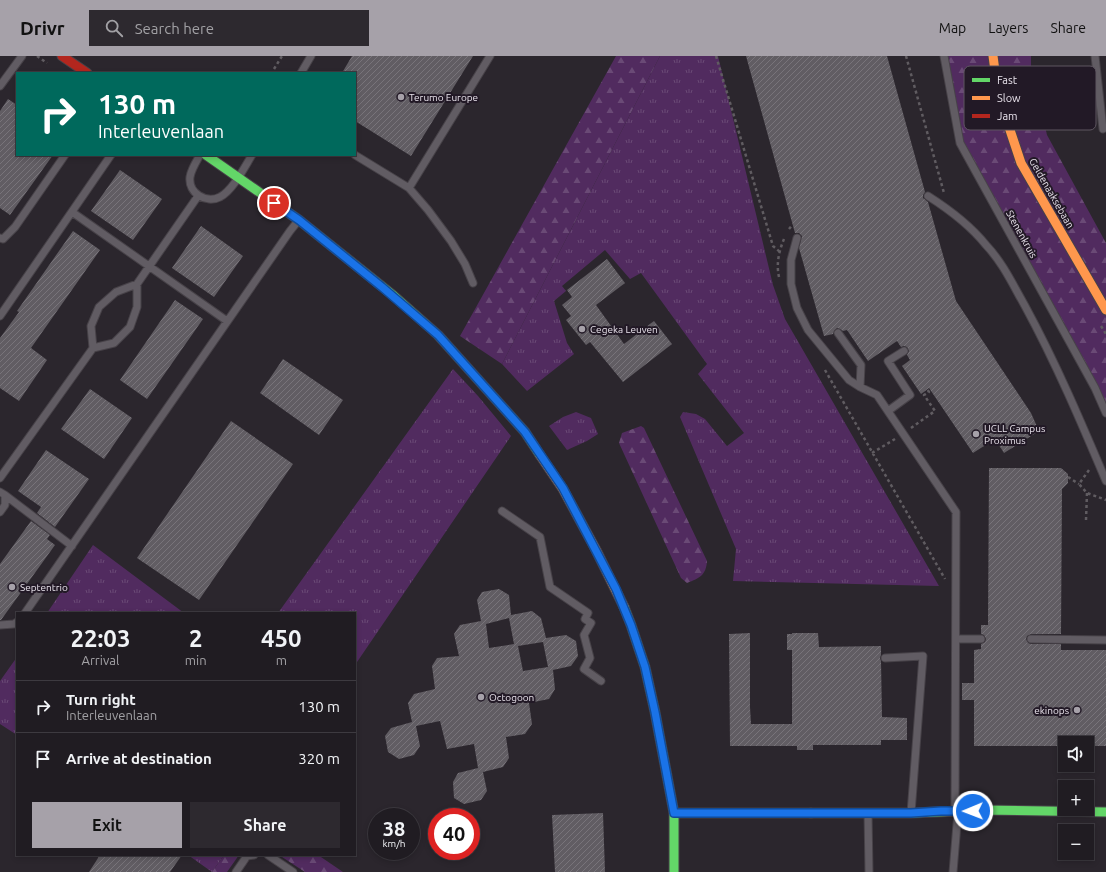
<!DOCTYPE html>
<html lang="en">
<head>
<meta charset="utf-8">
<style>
	body { margin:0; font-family:Ubuntu,sans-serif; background:#2d292f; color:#f1f3f6; height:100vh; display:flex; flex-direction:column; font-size:15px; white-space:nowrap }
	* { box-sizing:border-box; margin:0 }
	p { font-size:13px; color:#a2a1a5 }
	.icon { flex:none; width:22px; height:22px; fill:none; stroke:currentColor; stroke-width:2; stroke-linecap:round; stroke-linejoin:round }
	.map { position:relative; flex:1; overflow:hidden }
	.sheet { position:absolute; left:16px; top:556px; width:340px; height:244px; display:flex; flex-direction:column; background:#201c22; border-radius:0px; box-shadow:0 2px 6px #0003,0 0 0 1px #3d3a40 }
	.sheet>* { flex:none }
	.banner { position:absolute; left:16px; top:16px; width:340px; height:84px; border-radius:0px; box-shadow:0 2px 6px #0003,0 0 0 1px #3d3a40; background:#00695c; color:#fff; overflow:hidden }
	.fabs { position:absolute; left:1058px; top:680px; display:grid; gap:8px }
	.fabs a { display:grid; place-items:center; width:36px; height:36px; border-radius:0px; background:#201c22; box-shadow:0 2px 6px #0003,0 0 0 1px #3d3a40; font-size:20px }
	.speed { position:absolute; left:368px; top:752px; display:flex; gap:8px; font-size:20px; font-weight:700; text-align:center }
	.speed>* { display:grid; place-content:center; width:52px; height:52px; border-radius:50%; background:#201c22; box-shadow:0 2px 6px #0003,0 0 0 1px #3d3a40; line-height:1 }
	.speed small { font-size:10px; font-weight:400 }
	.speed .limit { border:6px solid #d22; background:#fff; color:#111 }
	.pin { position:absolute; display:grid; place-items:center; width:34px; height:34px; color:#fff; margin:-17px; border:2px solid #fff; border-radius:50%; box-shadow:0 1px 4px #0007 }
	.me { position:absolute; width:44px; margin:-22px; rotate:269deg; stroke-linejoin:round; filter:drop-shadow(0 0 3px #0008) }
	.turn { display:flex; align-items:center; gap:14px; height:84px; padding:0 16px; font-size:18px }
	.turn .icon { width:52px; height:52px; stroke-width:2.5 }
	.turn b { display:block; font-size:28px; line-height:34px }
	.eta { display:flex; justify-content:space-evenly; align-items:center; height:68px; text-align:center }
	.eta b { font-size:24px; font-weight:700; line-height:28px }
	.action { display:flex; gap:8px; margin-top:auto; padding:8px 16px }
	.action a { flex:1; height:46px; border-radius:0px; background:#a6a1a9; color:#111; font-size:16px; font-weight:700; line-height:46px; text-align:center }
	.action a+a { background:#2d292f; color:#f1f3f6 }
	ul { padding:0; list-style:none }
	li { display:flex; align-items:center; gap:12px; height:52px; padding:0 16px; border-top:1px solid #3d3a40 }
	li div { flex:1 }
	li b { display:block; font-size:15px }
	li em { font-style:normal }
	header { display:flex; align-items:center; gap:24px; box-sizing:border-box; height:56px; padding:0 20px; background:#a6a1a9; color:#111 }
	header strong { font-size:19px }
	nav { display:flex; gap:22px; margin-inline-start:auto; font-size:14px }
	.search { width:280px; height:36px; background:#2d292f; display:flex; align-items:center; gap:10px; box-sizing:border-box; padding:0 14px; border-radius:0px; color:#a2a1a5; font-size:15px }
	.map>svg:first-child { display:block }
	.grass { fill:url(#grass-tufts) }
	.forest { fill:url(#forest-firs) }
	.building { fill:url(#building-hatch); fill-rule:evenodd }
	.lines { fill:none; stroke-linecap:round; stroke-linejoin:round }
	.lane-casing { stroke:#474248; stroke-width:9 }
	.fast-casing { stroke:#474248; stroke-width:11 }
	.slow-casing { stroke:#474248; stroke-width:11 }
	.jam-casing { stroke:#474248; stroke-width:11 }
	.path { stroke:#605c61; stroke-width:2.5; stroke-dasharray:3 3; stroke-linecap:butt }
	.lane { stroke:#615c63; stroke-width:7 }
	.fast { stroke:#63d668; stroke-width:9 }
	.slow { stroke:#ff974d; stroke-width:9 }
	.jam { stroke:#b3261e; stroke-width:9 }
	.route-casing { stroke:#114b97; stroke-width:10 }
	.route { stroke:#1a73e8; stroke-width:7 }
	.poi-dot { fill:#a6a1a9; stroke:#221926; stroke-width:1.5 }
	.labels { text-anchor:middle; stroke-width:4; stroke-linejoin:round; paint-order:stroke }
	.poi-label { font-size:10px; fill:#e9e3ec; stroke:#221926; text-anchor:start }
	.street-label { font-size:10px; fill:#e9e3ec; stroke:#221926 }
	.key { fill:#221926; stroke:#5e5661; stroke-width:1 }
	.key-label { font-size:11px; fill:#e9e3ec }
</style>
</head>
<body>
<header>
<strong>Drivr</strong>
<div class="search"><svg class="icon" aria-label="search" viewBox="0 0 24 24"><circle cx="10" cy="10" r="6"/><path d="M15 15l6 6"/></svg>Search here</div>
<nav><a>Map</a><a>Layers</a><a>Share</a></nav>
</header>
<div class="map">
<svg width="1106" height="816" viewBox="0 0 1106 816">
	<defs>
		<pattern id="grass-tufts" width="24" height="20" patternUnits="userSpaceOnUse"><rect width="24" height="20" fill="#512b5f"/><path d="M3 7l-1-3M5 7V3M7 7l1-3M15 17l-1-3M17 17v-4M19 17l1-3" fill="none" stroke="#6a4a76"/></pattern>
		<pattern id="forest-firs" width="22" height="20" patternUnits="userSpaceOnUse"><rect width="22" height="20" fill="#512b5f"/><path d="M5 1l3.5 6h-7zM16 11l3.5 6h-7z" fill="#6a4a76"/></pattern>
		<pattern id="building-hatch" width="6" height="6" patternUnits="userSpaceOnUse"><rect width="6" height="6" fill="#615d63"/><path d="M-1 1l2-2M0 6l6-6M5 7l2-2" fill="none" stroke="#78747a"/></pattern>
	</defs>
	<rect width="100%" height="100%" fill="#2b262d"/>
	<path class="grass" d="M660 0H718L773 229 785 263 939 530 733 525 736 493 680 361 683 356 696 358 705 363 727 390 744 377 698 318 707 308 641 217 630 223 605 194 562 230 566 235 554 245 567 287 574 298 527 335 502 308Z
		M453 313 478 340 511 380 355 609V557H278Z
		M576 356 591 362 598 378 587 385 567 394 549 370 563 361Z
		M93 489 184 557H47Z
		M17 601V679L0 668V625Z
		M188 799H224L212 816Z"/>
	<path class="forest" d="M616 0H660L502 308 460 280Z
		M944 0H1031V12L1047 79 1106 187V357L960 87Z
		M641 370 644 372 707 505C706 519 700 522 687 527L681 522 619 387 622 377Z
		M224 799H239L227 816H212Z
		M279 799H318L343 816H305Z"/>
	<path class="building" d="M352 0H473L411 100 355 65V17H342Z
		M746 0H887L925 136 923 139V142L928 146 956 245 1031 357 1039 375 1004 397 995 383 973 397 929 332 921 338 902 310 910 304 907 299 909 295 907 291 904 290 901 291 897 285 868 305 847 274 843 275 840 273 837 272 834 275 833 278 824 280 799 192 802 180 799 177H795Z
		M8 43 17 49V99H53L10 159 0 152V55Z
		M120 114 162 143 133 184 91 155Z
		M201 170 243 200 214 241 172 212Z
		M73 175 100 194 31 292 47 304 19 345 0 332V282L19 256 17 255Z
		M607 203 625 227 596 249 624 288 654 265 672 288 623 326 590 286 586 289 566 264 571 260 562 249 572 241 567 234Z
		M175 244 203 263 147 343 120 324Z
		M283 303 343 344 319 379 260 337Z
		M90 333 132 362 104 403 61 373Z
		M231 365 293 408 199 544 137 502Z
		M46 394 89 423 55 471 37 457 41 451 18 435Z
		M989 412H1061L1068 418V427L1062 433 1061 578H1031L1027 580 1026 583 1028 587 1031 588H1061V594H1106V690H1087V687H1065V690H974V644H962V627H974V594L981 593V588L985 586 986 583 984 579 981 578V569H988Z
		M31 465 50 479 47 483 55 489 1 564H0V508Z
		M499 533 509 539 511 559 532 555 541 562 546 582 566 579 576 585 578 600 571 610 553 614 555 633 549 643 529 647 532 668 525 678 506 681 509 702 503 711 483 716 487 735 481 744 464 748 454 742 453 726 458 717 478 712 474 688 447 693 440 665 416 670 420 690 414 699 399 703 388 696 385 680 391 672 412 666 408 647 414 638 435 633 432 610 437 602 459 600 454 578 460 569 481 565 477 544 482 536ZM509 562 514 588 489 592 486 568ZM543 586 548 611 523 615 518 590Z
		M750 577V651L751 668H792V594H787V578H792V577H818L819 591 881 590V599L880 602 881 605 882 661 907 662V684H881V689H813V694H797V690H730L729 578Z
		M603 757 605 816H555L552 759Z
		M100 799H182L170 816H89Z"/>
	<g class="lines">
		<g class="lane-casing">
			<path id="lane" d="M944 0 960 87 1095 332 1106 357
				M1095 0 1103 73
				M301 17 311 0
				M0 30 22 0
				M200 99C196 106 191 114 190 121 188 137 206 148 220 141 233 134 244 112 252 99
				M355 99 409 132 428 154 451 185 465 208 473 227
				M409 132 490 0
				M928 140C950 154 970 169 986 189 1003 207 1013 229 1025 250 1056 307 1081 366 1106 425
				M72 156 227 265
				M0 182 3 183 15 171 65 99
				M797 182 791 204V228L797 252 808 274 849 324 860 331 877 339 956 456 955 754
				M0 260 111 99
				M838 277 861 309 860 331
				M93 292 114 287 130 271 137 251V228L198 140
				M888 355 910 339 888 305 904 295
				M0 422 93 292 91 270 99 251 116 236 137 228
				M0 436 5 439V449L0 456
				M5 439 72 490
				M502 455 540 481 550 531 588 557 585 563 591 567 584 579 590 602 584 613 601 625
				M25 557 290 175 298 165
				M0 569 14 568 17 566
				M956 583H981
				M1031 583 1106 584
				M885 602 923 600 911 757
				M868 757 869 816
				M268 799 293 816
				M236 816 247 800 254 799
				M953 816 958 756"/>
		</g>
		<g class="fast-casing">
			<path id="fast" d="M206 99 299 164 394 240 438 279 525 376 540 399
				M624 551 631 569 645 611 655 656 674 757V816
				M811 757H911L984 754 1106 756"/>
		</g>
		<g class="slow-casing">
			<path id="slow" d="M993 0 997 30 1004 56 1021 107 1106 254
				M540 399 563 433 596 494 624 551
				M674 757H811"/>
		</g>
		<g class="jam-casing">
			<path id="jam" d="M62 0 87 17"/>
		</g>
		<path class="path" d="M37 0 47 7
			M716 0 773 190 780 196
			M906 0 944 137
			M274 13 282 0
			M789 173 793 168
			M779 221C776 208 779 195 784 183
			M1101 270 1106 278
			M825 314 945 523
			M911 372 935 355 924 339 929 336 927 333
			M872 397 895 383
			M1089 414 1079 428 1087 437 1106 444
			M1068 421 1079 428
			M1086 464 1087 437"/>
		<use href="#lane" class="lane"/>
		<use href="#fast" class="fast"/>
		<use href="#slow" class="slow"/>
		<use href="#jam" class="jam"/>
	</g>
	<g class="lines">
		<g class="route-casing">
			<path id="route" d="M274 147 299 164 382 231 438 279 525 376 563 432 616 533 631 569 645 611 655 656 674 757H911L941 755H973"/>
		</g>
		<use href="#route" class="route"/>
	</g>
	<g class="poi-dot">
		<circle cx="401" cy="41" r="4"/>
		<circle cx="582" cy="273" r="4"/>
		<circle cx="976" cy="378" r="4"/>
		<circle cx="12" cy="531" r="4"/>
		<circle cx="481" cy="641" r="4"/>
		<circle cx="1077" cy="654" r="4"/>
	</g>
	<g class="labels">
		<g class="poi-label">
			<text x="409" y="45">Terumo Europe</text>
			<text x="590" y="277">Cegeka Leuven</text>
			<text x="984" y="376">UCLL Campus<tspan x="984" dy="12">Proximus</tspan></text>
			<text x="20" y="535">Septentrio</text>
			<text x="489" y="645">Octogoon</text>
			<text x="1069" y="658" text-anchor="end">ekinops</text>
		</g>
		<g class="street-label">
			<text transform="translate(1052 137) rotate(60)" y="4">Geldenaaksebaan</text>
			<text transform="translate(1022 178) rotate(61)" y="4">Stenenkruis</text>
		</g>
	</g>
	<rect x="964" y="10" width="132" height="64" rx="6" class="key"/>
	<rect x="972" y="22" width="18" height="4" fill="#63d668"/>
	<rect x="972" y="40" width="18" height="4" fill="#ff974d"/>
	<rect x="972" y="58" width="18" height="4" fill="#b3261e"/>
	<g class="key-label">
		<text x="997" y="28">Fast</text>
		<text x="997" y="46">Slow</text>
		<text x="997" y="64">Jam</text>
	</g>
</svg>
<div class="fabs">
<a><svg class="icon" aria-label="sound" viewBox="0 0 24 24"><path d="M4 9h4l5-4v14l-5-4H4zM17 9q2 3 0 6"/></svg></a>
<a>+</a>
<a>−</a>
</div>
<div class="speed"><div>38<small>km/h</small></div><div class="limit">40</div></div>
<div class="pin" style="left:274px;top:147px;background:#d93025"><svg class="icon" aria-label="arrive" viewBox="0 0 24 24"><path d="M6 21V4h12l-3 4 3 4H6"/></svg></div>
<svg class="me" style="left:973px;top:755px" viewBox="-20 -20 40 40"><circle r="17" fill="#1a73e8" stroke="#fff" stroke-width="3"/><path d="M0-11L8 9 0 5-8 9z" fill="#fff"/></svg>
<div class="banner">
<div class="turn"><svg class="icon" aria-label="right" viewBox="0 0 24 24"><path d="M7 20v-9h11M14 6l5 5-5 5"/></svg><div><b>130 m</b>Interleuvenlaan</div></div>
</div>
<section class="sheet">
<div class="eta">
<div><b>22:03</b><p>Arrival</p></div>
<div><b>2</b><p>min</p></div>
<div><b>450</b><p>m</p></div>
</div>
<ul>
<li><svg class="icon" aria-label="right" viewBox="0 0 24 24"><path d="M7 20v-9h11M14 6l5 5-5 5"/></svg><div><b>Turn right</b><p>Interleuvenlaan</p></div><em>130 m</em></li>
<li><svg class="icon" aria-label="arrive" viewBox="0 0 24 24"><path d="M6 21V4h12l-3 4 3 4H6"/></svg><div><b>Arrive at destination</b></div><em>320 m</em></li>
</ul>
<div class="action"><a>Exit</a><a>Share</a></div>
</section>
</div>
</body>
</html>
